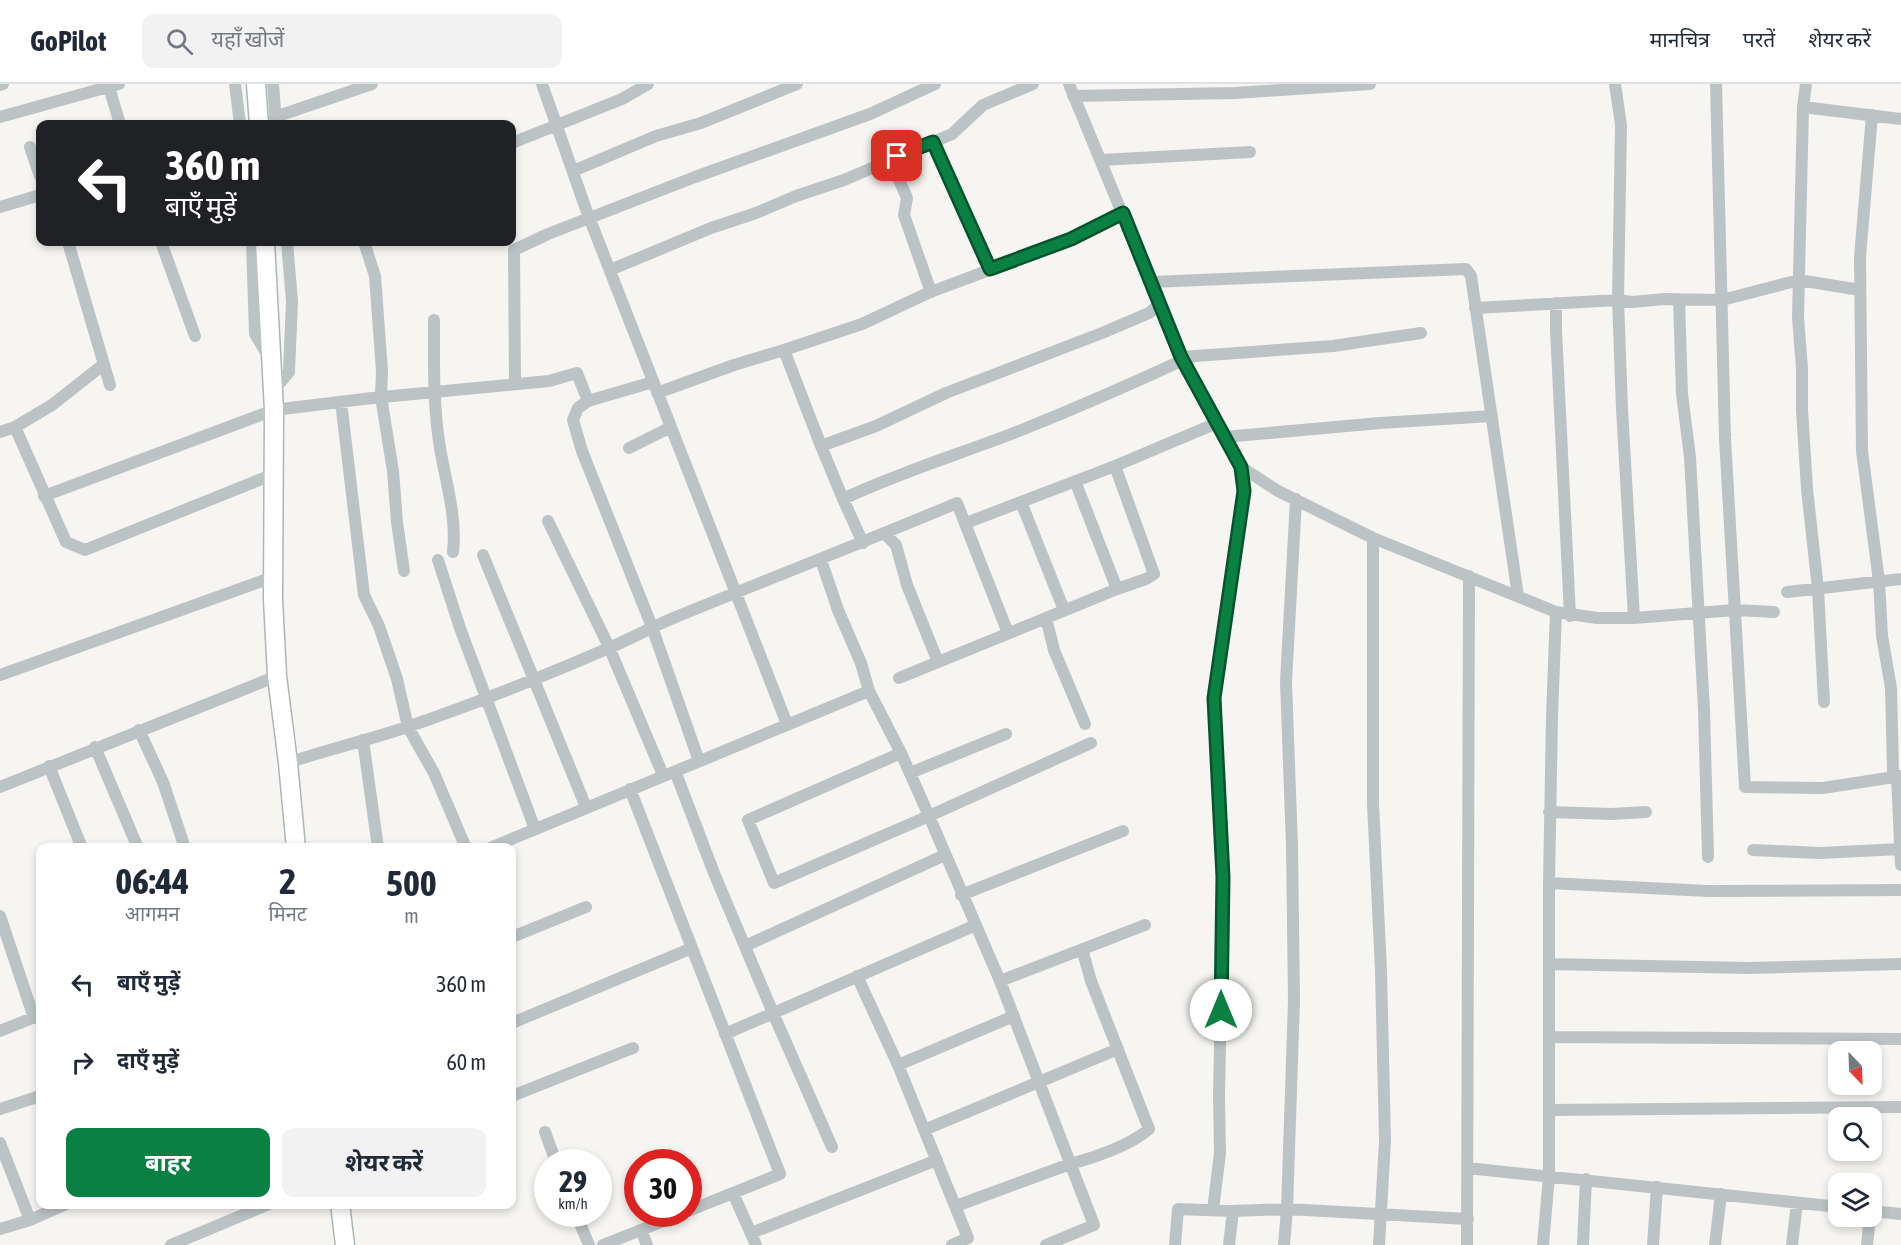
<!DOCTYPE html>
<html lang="hi">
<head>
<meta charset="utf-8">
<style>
	body { margin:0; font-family:"Asap Condensed","Noto Sans Devanagari",sans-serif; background:#f2f2f3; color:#1f2937; height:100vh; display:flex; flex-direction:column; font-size:22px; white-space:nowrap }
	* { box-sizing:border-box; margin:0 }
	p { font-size:20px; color:#747a83 }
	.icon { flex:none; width:33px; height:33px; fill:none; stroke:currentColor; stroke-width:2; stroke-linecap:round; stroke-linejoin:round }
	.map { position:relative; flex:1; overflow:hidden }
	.drawer { position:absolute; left:36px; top:759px; width:480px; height:366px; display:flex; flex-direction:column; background:#fff; border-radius:12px; box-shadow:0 3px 9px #0003 }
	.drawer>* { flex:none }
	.top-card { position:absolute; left:36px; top:36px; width:480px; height:126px; border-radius:12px; box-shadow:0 3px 9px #0003; background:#202124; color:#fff; overflow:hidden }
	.needle { width:39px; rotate:157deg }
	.fabs { position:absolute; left:1828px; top:957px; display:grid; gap:12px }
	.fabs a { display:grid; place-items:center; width:54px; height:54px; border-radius:12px; background:#fff; box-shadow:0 3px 9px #0003; font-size:30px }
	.speed { position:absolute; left:534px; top:1065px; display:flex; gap:12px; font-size:30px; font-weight:700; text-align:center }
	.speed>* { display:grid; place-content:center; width:78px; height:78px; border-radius:50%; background:#fff; box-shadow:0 3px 9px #0003; line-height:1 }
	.speed small { font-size:15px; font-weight:400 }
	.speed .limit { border:9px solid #d22; background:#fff; color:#111 }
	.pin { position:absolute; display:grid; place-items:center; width:51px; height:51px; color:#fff; margin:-26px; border-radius:12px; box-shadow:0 3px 9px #0006 }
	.me { position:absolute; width:66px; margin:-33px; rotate:0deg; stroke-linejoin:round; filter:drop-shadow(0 0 4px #0008) }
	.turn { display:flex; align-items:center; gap:21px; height:126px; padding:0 30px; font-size:27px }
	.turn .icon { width:78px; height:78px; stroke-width:2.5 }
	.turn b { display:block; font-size:42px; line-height:51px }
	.eta { display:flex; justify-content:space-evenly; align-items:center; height:102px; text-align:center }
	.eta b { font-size:36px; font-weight:700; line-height:42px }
	.action { display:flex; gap:12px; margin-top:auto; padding:12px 30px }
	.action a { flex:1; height:69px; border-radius:12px; background:#0b8043; color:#fff; font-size:24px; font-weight:700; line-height:69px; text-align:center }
	.action a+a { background:#f2f2f3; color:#1f2937 }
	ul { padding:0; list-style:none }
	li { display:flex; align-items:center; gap:18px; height:78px; padding:0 30px }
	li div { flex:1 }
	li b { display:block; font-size:22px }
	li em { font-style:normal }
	header { display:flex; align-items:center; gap:36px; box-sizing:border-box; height:84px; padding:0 30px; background:#fff; border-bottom:2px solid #e0e1e3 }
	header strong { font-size:28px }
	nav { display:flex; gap:33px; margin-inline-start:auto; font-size:21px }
	.search { width:420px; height:54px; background:#f2f2f3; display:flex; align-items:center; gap:15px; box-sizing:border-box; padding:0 21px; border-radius:12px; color:#747a83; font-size:22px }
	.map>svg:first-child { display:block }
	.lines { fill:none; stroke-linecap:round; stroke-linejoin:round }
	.secondary-casing { stroke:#acb5b8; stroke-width:21 }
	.minor { stroke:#bcc3c5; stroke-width:12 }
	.secondary { stroke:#fff; stroke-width:18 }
	.route-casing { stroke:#07532c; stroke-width:15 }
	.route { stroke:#0b8043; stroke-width:10 }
</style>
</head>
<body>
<header>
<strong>GoPilot</strong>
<div class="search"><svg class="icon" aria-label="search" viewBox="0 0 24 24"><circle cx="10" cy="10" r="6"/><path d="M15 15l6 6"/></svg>यहाँ खोजें</div>
<nav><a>मानचित्र</a><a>परतें</a><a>शेयर करें</a></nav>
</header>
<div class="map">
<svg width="1901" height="1161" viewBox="0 0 1901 1161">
	<rect width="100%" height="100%" fill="#f6f5f2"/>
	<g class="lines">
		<g class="secondary-casing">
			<path id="secondary" d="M256 0 259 40
				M265 158 274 326 273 515 277 592 288 679 296 764
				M340 1120 345 1161"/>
		</g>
		<path class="minor" d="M235 0 240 40
			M273 0 276 39
			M542 0 587 128 787 640
			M1069 0 1181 273 1241 383 1244 407 1214 614 1223 793 1219 1013 1220 1069 1213 1126
			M1615 0 1621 41 1618 216 1622 325 1634 534
			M1716 0 1725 354 1745 703 1823 704 1901 692
			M1806 0 1803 23 1901 35
			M0 1 3 0
			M109 3 120 40
			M1073 12 1235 9 1370 0
			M1803 23 1798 233 1802 285V326L1807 405 1818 505 1824 618
			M1872 31 1860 173 1862 367 1879 497 1882 552 1891 604 1893 687 1897 693 1901 781
			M0 33 119 0
			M275 33 372 0
			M933 58 990 185
			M512 59 622 15 648 0
			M30 63 40 92
			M890 75 907 114 904 131 931 208
			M1101 76 1250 68
			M573 87 656 52 701 39 797 0
			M0 123 40 111
			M68 158 110 301
			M161 158 195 252
			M252 158 255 250 270 275
			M364 158 375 192 382 287 381 313 393 387 397 438 404 487
			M610 186 711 144 756 129 796 112 844 96 952 50 983 21 1033 0
			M1151 198 1466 185 1471 192 1518 512
			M1679 215 1682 310 1690 373 1704 626 1708 773
			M1556 219V246L1570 532
			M1475 224 1618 216 1632 218 1665 215 1722 216 1799 196 1860 206
			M434 236C434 279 433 322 440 364 446 399 457 433 453 468
			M1181 273 1333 262 1421 249
			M653 298 588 317 578 324 573 336 582 367 652 543 699 677
			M515 300 514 166 548 150 695 93 870 30 935 0
			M273 307 289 288 292 217 287 158
			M657 309 734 281 784 266
			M341 318 364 511 379 542 397 595 408 643 434 689 466 764
			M15 343 52 321 104 280
			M0 348 15 343 66 458 85 466 274 390
			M1224 353 1380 339 1492 332
			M821 362 784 266 862 240 928 209 1072 155 1123 129
			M629 364 671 343
			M1241 383 1278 407 1373 454 1556 528 1597 534H1634L1735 526 1774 528
			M1075 397 1117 505
			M44 412 274 326 372 314 549 297 577 289 588 317
			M843 415 821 362 876 342 946 309 1102 249 1149 229 1160 220
			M1021 418 1064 526
			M548 437 609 563 663 691
			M966 439 1115 382 1217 339
			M885 450 896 461 907 501 938 578
			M1373 454V719L1381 887 1385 1057 1379 1161
			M863 459 843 415C900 388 960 370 1019 347 1074 325 1129 301 1183 276
			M483 471 586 723
			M438 476 460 544 535 745
			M821 476 838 526 861 579 869 607 901 669 929 732 1000 897 1094 1141 1046 1161
			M1787 508 1901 495
			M1046 534 1054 566 1085 640
			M0 591 273 493
			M899 594 1117 505 1146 495 1154 490 1115 382
			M139 646 163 698 183 758
			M363 656 378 764
			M95 663 138 764
			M901 669 748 736 774 799 929 732 1091 659
			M288 679C328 665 370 656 410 642 477 619 544 592 609 564 630 555 650 544 671 535 766 496 862 459 957 419L1008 549
			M49 682 82 764
			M675 687 714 789 773 929 832 1063
			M910 689 1006 650
			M0 703 277 592
			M630 705 780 1090 688 1127
			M1549 728 1611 730 1646 728
			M490 764 869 607
			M1753 766 1820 769 1901 765
			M1549 799 1552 632 1556 528
			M961 811 1123 747
			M0 832 34 934
			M512 853 586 823
			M745 862 945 771
			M1549 880 1747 884 1901 880
			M857 892 898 981 968 1154 952 1161
			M1000 897 1145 841
			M512 939 692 864
			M0 947 40 931
			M725 950 976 841
			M1549 953 1901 955
			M898 981 1014 932
			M512 1012 633 964
			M0 1025 40 1012
			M1549 1026 1901 1023
			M924 1046 1118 965
			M545 1048 556 1078
			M0 1059 30 1136 66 1120
			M1467 1084 1839 1123
			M733 1109 756 1161
			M956 1122 1070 1080C1094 1074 1131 1061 1149 1045L1091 897 1082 865
			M1872 1127 1901 1130
			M576 1130 589 1161
			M0 1145 30 1136
			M641 1146 647 1161
			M751 1149 937 1076
			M171 1161 269 1120
			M603 1161 681 1130
			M1175 1161 1178 1125 1233 1127 1287 1125 1468 1135
			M1229 1161 1233 1127
			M1284 1161 1287 1125 1294 917 1292 762 1286 598 1296 415
			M1467 1161 1469 492
			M1543 1161 1549 1092V799L1708 807 1901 806
			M1583 1161 1586 1095
			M1653 1161 1657 1103
			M1715 1161 1721 1110
			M1792 1161 1797 1119
			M1867 1161 1870 1132"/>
		<use href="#secondary" class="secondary"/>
	</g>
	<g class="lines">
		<g class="route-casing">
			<path id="route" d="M897 72 933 58 990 185 1071 155 1123 129 1181 273 1241 383 1244 407 1214 614 1223 793 1221 926"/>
		</g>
		<use href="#route" class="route"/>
	</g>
</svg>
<div class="fabs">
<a><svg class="needle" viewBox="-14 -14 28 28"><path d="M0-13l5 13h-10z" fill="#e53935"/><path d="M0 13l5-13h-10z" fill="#747a83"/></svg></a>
<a><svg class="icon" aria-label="search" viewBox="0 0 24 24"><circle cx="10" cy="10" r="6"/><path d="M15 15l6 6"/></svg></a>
<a><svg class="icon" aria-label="layers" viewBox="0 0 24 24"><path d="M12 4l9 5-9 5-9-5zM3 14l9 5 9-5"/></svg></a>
</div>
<div class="speed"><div>29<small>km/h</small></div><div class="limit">30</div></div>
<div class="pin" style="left:897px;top:72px;background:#d93025"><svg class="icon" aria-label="arrive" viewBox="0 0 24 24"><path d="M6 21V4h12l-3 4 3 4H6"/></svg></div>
<svg class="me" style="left:1221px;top:926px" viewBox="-20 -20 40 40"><circle r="19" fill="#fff"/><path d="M0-13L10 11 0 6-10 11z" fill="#0b8043"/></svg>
<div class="top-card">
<div class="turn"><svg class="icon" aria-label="left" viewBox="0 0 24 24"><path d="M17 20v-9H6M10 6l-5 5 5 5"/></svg><div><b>360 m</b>बाएँ मुड़ें</div></div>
</div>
<section class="drawer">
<div class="eta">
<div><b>06:44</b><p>आगमन</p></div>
<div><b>2</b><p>मिनट</p></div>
<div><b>500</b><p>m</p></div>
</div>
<ul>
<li><svg class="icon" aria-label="left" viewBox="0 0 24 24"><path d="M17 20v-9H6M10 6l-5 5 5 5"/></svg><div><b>बाएँ मुड़ें</b></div><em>360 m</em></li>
<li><svg class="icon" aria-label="right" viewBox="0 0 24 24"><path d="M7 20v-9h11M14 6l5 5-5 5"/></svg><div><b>दाएँ मुड़ें</b></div><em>60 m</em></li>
</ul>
<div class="action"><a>बाहर</a><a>शेयर करें</a></div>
</section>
</div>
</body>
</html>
